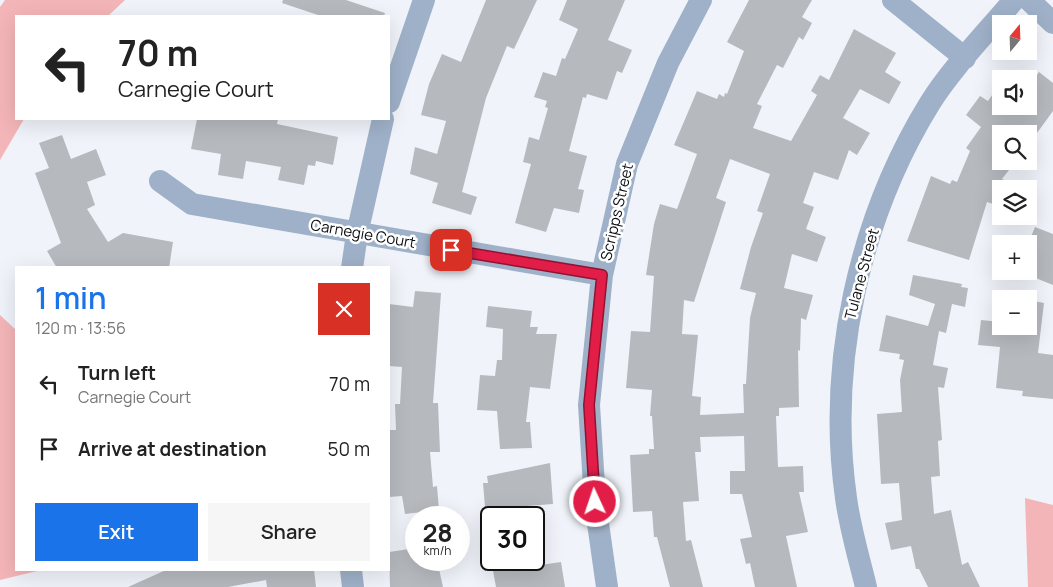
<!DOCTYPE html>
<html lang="en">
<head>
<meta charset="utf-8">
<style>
	body { margin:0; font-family:Manrope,sans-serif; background:#f6f6f6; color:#222; height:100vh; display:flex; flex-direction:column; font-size:19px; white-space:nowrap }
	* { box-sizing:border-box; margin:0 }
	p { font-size:16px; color:#767676 }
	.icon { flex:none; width:28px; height:28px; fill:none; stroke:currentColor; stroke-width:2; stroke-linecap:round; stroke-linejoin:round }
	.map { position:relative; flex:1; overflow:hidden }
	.sheet { position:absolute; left:15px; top:266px; width:375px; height:305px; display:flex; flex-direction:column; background:#fff; border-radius:0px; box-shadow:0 5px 20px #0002 }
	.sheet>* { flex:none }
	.banner { position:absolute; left:15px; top:15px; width:375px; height:105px; border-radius:0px; box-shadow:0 5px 20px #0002; background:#fff; color:#222; overflow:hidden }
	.needle { width:32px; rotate:19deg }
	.tools { position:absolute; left:992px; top:15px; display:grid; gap:10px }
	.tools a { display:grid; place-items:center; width:45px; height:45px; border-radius:0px; background:#fff; box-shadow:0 5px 20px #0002; font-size:25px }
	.speed { position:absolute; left:405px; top:506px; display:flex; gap:10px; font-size:25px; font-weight:700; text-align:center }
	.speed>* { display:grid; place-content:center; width:65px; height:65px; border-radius:50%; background:#fff; box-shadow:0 5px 20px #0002; line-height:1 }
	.speed small { font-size:12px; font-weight:400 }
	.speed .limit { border:2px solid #111; border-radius:8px; background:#fff; color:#111 }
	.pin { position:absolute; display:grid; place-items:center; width:42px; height:42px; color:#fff; margin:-21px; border-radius:10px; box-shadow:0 2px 8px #0006 }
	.me { position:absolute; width:55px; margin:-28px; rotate:357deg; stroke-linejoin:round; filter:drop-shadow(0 0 4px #0008) }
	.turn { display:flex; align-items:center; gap:18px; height:105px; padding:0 20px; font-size:22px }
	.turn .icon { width:65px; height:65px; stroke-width:2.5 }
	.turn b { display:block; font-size:35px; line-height:42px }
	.round { display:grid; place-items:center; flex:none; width:52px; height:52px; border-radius:0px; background:#f6f6f6 }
	.summary { display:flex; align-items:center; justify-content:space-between; height:85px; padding:0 20px }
	h1 { font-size:30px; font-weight:600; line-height:38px; color:#1a73e8 }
	.button { display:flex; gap:10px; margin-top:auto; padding:10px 20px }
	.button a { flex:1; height:58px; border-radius:0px; background:#1a73e8; color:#fff; font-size:20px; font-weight:600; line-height:58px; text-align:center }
	.button a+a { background:#f6f6f6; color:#222 }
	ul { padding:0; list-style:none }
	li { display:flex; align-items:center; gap:15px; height:65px; padding:0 20px }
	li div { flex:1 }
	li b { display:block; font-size:19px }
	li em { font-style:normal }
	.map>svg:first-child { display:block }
	.green { fill:#f4b5b8 }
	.building { fill:#b6babf; fill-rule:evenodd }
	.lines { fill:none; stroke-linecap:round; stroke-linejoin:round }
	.minor { stroke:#9fb1c8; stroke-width:22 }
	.route-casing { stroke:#92132f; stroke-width:12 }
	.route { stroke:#e11d48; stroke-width:9 }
	.labels { text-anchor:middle; stroke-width:5; stroke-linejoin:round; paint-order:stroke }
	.street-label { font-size:15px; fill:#0b0d0f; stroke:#fff }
</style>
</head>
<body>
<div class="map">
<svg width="1053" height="587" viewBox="0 0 1053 587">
	<rect width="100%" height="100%" fill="#f0f4fa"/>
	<path class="green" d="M5 0H125L108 16H16V119H24L0 160V7Z
		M0 315 16 330V570H41L0 580Z
		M1025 498 1053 505V587H1028Z"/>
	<path class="building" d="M283 0H346L385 13 384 16H321L282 3Z
		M486 0H537L514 49 507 46 486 98 462 192 477 197 471 215 432 203 438 183 410 174 415 147 437 154 446 121 421 115 429 84 442 54 461 62Z
		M567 0H625L608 40 632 50 622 73 617 71 607 100 587 94 586 98 583 97 569 151 587 156 578 189 584 190 579 213 554 208 546 232 515 223 531 164 523 162 529 137 539 140 548 108 545 107 547 101 534 97 543 72 556 76 562 58 565 59 578 29 559 20Z
		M749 0H812L802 17 812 23 803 40 799 37 783 68 777 65 757 104 762 106 753 128 791 141 817 95 811 91 820 75 829 80 854 29 896 53 885 72 901 82 889 104 860 89 843 118 870 133 857 155 849 150 838 180 814 172 803 203 814 207 806 229 826 237 817 262 792 254 784 288 813 295 806 320 801 318 800 351 798 350 799 407 779 408V416H776L778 467 803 466 804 492H799L808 532 786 536 797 587H755L750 563 746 564 740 539 752 537 742 494H730V471H745L744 436 700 437 701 452H695L699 501 683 502 686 541 691 540 703 587H670L657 537H654L652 511 633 512 630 455 649 454V449H654L652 416H650L652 390 626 388 631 331 650 332 654 276 646 275 654 224 660 204 677 209 697 154 674 145 697 91 717 99 719 94 724 97 725 93 727 94 744 51 727 42ZM730 159 770 174 757 211 763 213 751 247 740 289 756 293 750 318 746 384H743L744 413 700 415 701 397 692 396 698 335 682 334 684 300 694 302 726 202 716 198Z
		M1039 72 1053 83V111L1029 144V134H1001V161H1016L1002 179 1006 181 996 205 987 202 969 260 907 241 931 176 950 184 952 180 957 182 970 151 966 148 981 127 966 115 980 96 988 101 1001 82V106H1029V86Z
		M197 119H278L277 124 338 137 333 165 316 161 315 166 308 165 304 185 278 180 281 167 246 161 243 179 218 175 221 154 191 149Z
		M62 135 71 159 96 149 106 175 87 182 95 205 87 209 108 242 123 233 173 242 169 268H57L47 251 61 243 35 173 49 168 39 143Z
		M1035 227 1053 234V285L1018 271H1029L1028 244Z
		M913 275 962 284 961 287 968 288 965 307 952 304 946 333 939 331 933 365 948 368 944 388 938 387 942 440 938 441 940 476 931 477 934 514 951 510 962 565 968 562 980 587H928L919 569H916L911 546 891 550 885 523 902 520 899 483 881 484 877 414 902 412 900 380 904 360 899 359 900 354 879 351 886 315 928 326 935 304 909 295Z
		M415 291 441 293 433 403H438L440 452H430L433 487 437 486 439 510 405 514 402 496 389 497V430H396L395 404H400L402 367 389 366V304L413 307Z
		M1029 300 1044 303 1038 353 1053 355V399L1022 396 1023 391 996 388 1000 347 978 345 981 320 1001 322V326H1029Z
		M488 306 532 311 530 327H538L536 334H557L550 389 530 387 526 422H530L532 448 500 449 497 411 477 410 480 375 495 376 497 360H502L503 329 486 327Z
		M550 463 553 504 527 506 528 518H495L494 506 485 507 483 483H488L487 476Z
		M416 548V560H437L443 587H390L389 552Z
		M491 560H540V565L561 562 565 587H496Z
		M166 570H314L316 587H267L266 580 228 587H128Z"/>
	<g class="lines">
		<path class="minor" d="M893 0 965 58
			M1029 0 1053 23
			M389 102 424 0
			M160 181 192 204 602 275
			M352 268 357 234 383 119
			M351 570 353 587
			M607 587 595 502 589 405 602 275 627 164 668 63 701 0
			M866 587C859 558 850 528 846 498 827 364 859 218 930 103 951 69 988 31 1014 0"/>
	</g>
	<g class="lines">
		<g class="route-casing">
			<path id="route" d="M451 250 602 275 589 405 595 502"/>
		</g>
		<use href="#route" class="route"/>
	</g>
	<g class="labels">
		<g class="street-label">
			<text transform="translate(617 212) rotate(-77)" y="5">Scripps Street</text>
			<text transform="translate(363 234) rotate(10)" y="5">Carnegie Court</text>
			<text transform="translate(862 274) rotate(-75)" y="5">Tulane Street</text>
		</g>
	</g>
</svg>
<div class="tools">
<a><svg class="needle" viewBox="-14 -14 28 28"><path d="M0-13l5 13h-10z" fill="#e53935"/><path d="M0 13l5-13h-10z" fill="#767676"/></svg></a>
<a><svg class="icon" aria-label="sound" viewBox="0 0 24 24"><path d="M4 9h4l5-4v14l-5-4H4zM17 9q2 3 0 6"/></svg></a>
<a><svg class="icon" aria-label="search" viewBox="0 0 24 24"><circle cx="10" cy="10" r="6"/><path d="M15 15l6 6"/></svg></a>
<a><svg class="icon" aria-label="layers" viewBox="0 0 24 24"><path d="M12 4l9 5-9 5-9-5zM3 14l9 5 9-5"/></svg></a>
<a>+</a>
<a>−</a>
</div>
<div class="speed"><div>28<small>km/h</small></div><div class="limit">30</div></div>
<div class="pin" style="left:451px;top:250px;background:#d93025"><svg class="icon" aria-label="arrive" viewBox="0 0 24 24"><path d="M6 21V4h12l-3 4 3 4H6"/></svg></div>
<svg class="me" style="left:595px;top:502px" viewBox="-20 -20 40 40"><circle r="17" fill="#e11d48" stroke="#fff" stroke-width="3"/><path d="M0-11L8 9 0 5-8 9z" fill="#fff"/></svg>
<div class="banner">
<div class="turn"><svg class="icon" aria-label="left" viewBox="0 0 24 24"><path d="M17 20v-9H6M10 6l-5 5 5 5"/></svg><div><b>70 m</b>Carnegie Court</div></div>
</div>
<section class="sheet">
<div class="summary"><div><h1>1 min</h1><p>120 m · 13:56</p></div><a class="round" style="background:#d93025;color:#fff"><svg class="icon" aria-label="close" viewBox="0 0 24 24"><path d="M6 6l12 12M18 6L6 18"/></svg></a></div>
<ul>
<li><svg class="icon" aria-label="left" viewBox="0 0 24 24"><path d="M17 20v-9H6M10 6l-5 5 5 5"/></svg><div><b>Turn left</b><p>Carnegie Court</p></div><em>70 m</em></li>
<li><svg class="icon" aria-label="arrive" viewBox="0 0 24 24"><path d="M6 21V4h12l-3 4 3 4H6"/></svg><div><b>Arrive at destination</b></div><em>50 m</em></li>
</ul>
<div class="button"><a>Exit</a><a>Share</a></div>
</section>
</div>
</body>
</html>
